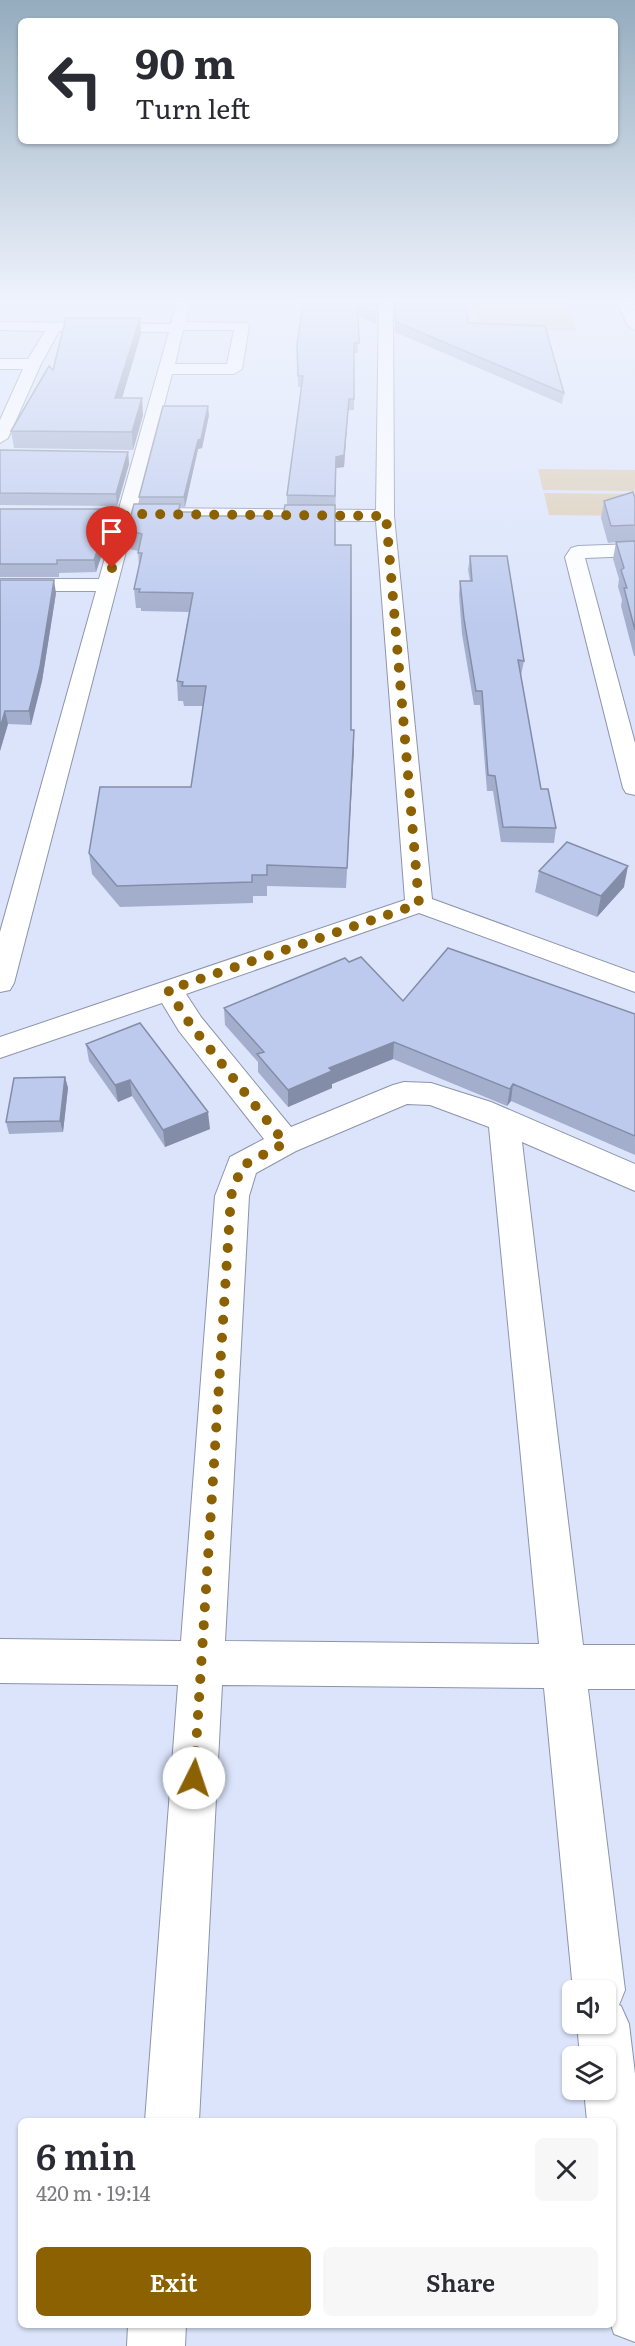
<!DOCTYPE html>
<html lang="en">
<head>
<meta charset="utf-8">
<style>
	body { margin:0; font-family:Literata,serif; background:#f7f7f7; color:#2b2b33; height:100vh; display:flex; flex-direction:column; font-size:22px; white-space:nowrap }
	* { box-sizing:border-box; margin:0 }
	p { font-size:20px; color:#7c7c81 }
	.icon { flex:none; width:33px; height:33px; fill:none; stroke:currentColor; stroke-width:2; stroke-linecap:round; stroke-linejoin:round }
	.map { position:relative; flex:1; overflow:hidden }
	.sheet { position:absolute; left:18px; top:2118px; width:598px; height:210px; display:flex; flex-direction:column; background:#fff; border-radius:9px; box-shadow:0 2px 4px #0004 }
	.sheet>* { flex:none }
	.hud { position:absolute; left:18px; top:18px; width:600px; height:126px; border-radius:9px; box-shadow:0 2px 4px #0004; background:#fff; color:#2b2b33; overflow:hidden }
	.controls { position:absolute; left:562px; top:1980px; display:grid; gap:12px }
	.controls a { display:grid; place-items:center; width:54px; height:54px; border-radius:9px; background:#fff; box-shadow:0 2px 4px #0004; font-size:30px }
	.pin { position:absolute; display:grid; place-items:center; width:51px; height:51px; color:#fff; margin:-62px -26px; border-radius:50% 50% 50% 0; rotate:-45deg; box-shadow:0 0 6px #0007 }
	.pin .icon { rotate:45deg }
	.me { position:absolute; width:66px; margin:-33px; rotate:4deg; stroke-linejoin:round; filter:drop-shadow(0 0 4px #0008) }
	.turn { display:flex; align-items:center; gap:21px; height:126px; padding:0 18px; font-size:27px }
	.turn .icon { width:78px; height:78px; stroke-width:2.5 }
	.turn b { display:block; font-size:42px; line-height:51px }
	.round { display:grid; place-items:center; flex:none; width:63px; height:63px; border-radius:9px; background:#f7f7f7 }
	.head { display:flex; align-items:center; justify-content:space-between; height:102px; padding:0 18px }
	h1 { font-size:36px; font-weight:600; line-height:45px }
	.action { display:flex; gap:12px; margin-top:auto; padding:12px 18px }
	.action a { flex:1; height:69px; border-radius:9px; background:#8b6102; color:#fff; font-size:24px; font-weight:600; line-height:69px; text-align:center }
	.action a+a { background:#f7f7f7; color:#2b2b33 }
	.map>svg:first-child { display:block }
	.green { fill:#dcccb3 }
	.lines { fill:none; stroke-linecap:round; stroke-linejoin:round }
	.minor-casing { stroke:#8c94aa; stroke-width:2 }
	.minor { fill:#fff; fill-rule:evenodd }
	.wall { fill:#a3aecd }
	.shaded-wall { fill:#848da7 }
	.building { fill:#bdcaee; stroke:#848da7; stroke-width:1.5 }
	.route { stroke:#8b6102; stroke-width:10; stroke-dasharray:0 18 }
</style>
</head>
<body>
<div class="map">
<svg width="635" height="2346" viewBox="0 0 635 2346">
	<rect width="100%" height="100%" fill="#dbe4fb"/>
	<path class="green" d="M471 298H565L577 331 478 330Z
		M538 469 635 470V491L543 490Z
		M544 493 635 494V516L549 515Z"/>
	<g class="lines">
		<g class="minor-casing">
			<path id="minor" d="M178 298H192L186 322 247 323 249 326 242 369 234 374H172L14 983 10 990 0 992V932L96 591H0V579H99L169 332 59 331 41 364 8 438 0 443V420L23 369H0V359H28L45 331 0 330V322L171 324ZM183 330H234L227 364H175Z
				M379 298H393L394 516 432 899 635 973V992L419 913 186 994 201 1017 291 1127 393 1085 404 1082 431 1083 491 1102 635 1164V1191L522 1142 583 1645H635V1689H588L625 1990 619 2005 621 2006 629 2024 635 2074V2342L614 2334 611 2325H614V2121H587L584 2090H606V2056H580L577 2024H606V1990H573L544 1688 222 1685 199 2121H145L178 1685 0 1683V1639L181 1641 215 1196 230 1157 264 1139 179 1031 162 1003 0 1058V1037L405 900 376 521 149 520 142 518 140 514 142 510 149 508 376 510ZM407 1104 430 1105 489 1127 539 1644 225 1641 249 1196 256 1173 296 1151Z
				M615 298H629L635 311V330L628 326Z
				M635 544V556L585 558 635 743V795L626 793 623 788 565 557 571 548 578 546Z
				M128 2325H186L185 2346H127Z"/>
		</g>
		<use href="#minor" class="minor"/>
	</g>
	<path class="wall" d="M304 298H377L376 324 358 316V353H354V410H348L344 467 336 468 335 545 351 730H354L346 888 267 886V896H253V903L120 907 92 874 89 853 191 787 203 706H184L183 701H178L177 681 189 612 141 611V608H136L134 589 139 566 138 551 129 549 127 530 140 504 139 497 209 415 202 448 198 449 185 507H180L181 512 195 516H283L287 505V495L301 387H298L297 344Z
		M395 298H464L469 323 564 393 562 404 395 332Z
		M141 334 122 398 143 415 133 450 14 448 11 431 53 370Z
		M0 450 128 452 129 464 117 506 0 505Z
		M635 498V656H634L621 606 622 600 618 587 619 579 613 559 616 542 608 543 601 518 604 501Z
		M0 509 113 521 96 572 59 573V577H0Z
		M470 556 524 661 521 675 541 789 556 828 554 843 501 842 493 791H487L480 705H474L462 634 459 595 460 581H470L468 570Z
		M0 580 56 593 42 681 31 725 8 724 0 751Z
		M539 871 624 887 597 917 535 892Z
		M349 962 403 1001 635 1014V1155L511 1101 507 1106 393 1059 332 1084V1088L288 1107 258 1072V1062L225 1025 224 1008Z
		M86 1044 210 1129 165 1147 132 1096 118 1102 89 1061Z
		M65 1077 68 1088 63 1132 9 1134 6 1122Z"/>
	<path class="shaded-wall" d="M140 318 141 334 117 415 115 398Z
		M142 398 143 415 133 450 132 432Z
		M349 399 344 467 336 468 335 508 336 457Z
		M208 406 209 415 202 448 198 449 185 507 184 497 198 440Z
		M128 452 129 464 117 506 116 494Z
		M112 509 113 521 96 572 94 560Z
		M54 580 56 593 42 681 31 725 29 711Z
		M5 711 8 724 0 751V728Z
		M354 730V750L346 888 347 868Z
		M628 866 624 887 597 917 601 896Z
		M394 1042 393 1059 332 1084V1088L288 1107V1090L329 1068Z
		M65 1077 68 1088 63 1132 60 1121Z
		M130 1080 132 1096 118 1102 115 1085Z
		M513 1084 511 1101 507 1106 510 1089Z
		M208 1112 210 1129 165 1147 163 1130Z"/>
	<path class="building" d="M304 298H377V314L358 306 359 343H354V399H349L344 455 336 457 335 496 287 495 303 376H298L297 344Z
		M395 298H464L469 323 545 326 564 393 396 322Z
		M66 318H140L115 398H142L132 432 11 431 49 366 53 370Z
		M163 406H208L201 439 198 440 184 497H139Z
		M0 450 128 452 116 494 0 493Z
		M633 492 635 498V525L611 526 604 501Z
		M134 504H180L178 512H194V516H283L285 505H335V545H351V730H354L347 868 267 865V875H252V882L117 886 89 853 100 787H191L206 686H182L183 682 177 681 193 593 139 592 140 589H134L142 553H138L142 534 127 530Z
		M0 509H112L94 560H57V564H0Z
		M635 541V630L624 588H627L621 570 624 568 616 542Z
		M470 556H507L524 661 518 660 541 789H548L556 828 503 827 495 776 488 775 482 691H476L464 619 460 581H472Z
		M0 580H54L40 667 29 711H5L0 728Z
		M567 842 628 866 601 896 539 871Z
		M448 948 635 1014V1136L513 1084 510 1089 394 1042 329 1068 332 1071 288 1090 257 1054 264 1052 224 1008 345 958 349 962 361 957 403 1001Z
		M140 1023 208 1112 163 1130 130 1080 115 1085 86 1044Z
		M65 1077 60 1121 6 1122 14 1078Z"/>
	<linearGradient id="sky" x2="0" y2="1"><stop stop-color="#94acbe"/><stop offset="0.48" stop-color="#eff3fd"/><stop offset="1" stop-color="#eff3fd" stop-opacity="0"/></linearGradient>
	<rect width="635" height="626" fill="url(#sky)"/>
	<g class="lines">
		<path class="route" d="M112 568 126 514 386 516 419 904 168 990 190 1024 285 1143 242 1166 231 1196 194 1778"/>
	</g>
</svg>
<div class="controls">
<a><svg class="icon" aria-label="sound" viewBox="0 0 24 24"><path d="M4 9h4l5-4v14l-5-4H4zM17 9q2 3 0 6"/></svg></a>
<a><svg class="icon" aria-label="layers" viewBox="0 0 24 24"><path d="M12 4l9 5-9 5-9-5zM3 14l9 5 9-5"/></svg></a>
</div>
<div class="pin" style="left:112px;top:568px;background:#d93025"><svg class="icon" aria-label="arrive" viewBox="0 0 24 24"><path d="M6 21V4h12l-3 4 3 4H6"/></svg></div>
<svg class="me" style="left:194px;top:1778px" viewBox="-20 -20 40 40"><circle r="19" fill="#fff"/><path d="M0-13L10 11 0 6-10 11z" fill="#8b6102"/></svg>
<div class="hud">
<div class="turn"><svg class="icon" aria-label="left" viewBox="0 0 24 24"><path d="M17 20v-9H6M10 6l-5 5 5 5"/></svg><div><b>90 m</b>Turn left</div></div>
</div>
<section class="sheet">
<div class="head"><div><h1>6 min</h1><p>420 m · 19:14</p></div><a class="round"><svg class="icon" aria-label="close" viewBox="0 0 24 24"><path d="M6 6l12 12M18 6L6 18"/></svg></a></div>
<div class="action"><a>Exit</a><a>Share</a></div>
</section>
</div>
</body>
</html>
